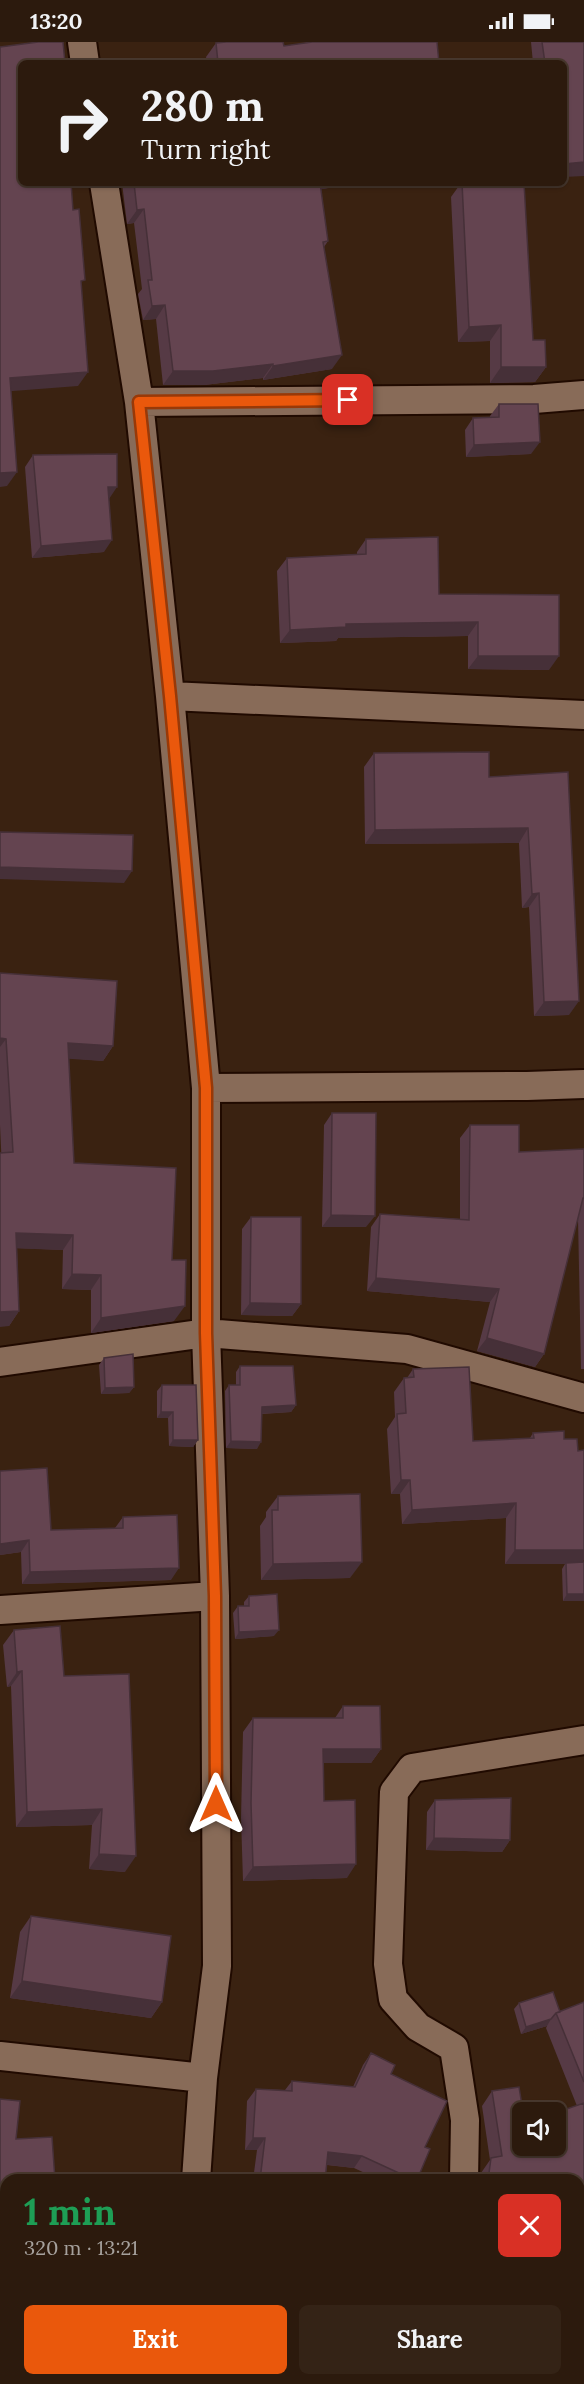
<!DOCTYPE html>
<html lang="en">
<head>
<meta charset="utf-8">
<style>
	body { margin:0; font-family:Lora,serif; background:#342316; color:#f1f3f6; height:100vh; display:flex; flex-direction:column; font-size:22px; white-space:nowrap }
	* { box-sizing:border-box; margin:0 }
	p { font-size:20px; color:#a6a19d }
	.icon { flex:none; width:33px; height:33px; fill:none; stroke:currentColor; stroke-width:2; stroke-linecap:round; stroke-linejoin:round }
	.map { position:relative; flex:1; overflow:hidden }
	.drawer { position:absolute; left:0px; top:2132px; width:585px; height:212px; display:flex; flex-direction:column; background:#2c1a0d; border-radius:18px 18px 0 0; box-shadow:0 2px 4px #0004,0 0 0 2px #48382e }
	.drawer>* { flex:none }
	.top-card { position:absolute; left:18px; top:18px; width:549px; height:126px; border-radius:9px; box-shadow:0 2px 4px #0004,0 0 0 2px #48382e; background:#2c1a0d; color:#f1f3f6; overflow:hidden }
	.buttons { position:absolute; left:512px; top:2060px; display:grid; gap:12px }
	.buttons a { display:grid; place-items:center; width:54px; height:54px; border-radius:9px; background:#2c1a0d; box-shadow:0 2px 4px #0004,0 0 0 2px #48382e; font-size:30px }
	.pin { position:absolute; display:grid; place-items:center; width:51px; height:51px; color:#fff; margin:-26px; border-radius:12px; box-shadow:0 3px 9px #0006 }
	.me { position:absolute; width:66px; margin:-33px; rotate:0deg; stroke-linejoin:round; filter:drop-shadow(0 0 4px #0008) }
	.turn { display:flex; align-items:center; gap:21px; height:126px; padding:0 24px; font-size:27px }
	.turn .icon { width:78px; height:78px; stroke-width:2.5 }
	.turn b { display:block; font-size:42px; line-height:51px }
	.round { display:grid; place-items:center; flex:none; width:63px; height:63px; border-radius:9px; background:#342316 }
	.head { display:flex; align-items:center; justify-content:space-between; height:102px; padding:0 24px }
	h1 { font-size:36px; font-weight:700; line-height:45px; color:#1e9e55 }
	.action { display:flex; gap:12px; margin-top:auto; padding:12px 24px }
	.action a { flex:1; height:69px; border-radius:9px; background:#ea580c; color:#fff; font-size:24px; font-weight:700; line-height:69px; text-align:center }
	.action a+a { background:#342316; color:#f1f3f6 }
	.status { display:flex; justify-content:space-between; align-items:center; height:42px; padding:0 30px; background:#2c1a0d; direction:ltr }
	.status svg { height:16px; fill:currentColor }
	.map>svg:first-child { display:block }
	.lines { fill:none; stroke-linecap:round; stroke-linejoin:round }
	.street-casing { stroke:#200a00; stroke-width:32 }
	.street { stroke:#886b58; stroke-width:28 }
	.wall { fill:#563a45 }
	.shaded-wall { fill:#463038 }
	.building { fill:#644450; stroke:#463038; stroke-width:1.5 }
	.route-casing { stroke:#983908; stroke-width:15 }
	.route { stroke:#ea580c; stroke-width:10 }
</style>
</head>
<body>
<div class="status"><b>13:20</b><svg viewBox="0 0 49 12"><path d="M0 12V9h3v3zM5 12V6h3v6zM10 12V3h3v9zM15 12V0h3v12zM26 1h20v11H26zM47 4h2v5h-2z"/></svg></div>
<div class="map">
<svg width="584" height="2342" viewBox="0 0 584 2342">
	<rect width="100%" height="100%" fill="#3a2211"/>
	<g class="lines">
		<g class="street-casing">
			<path id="street" d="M82 0 85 21
				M104 141 139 360 170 654 206 1046V1291L215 1554 217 1924 203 2036 196 2138
				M139 360 534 357 584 353
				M170 654 584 673
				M206 1046 527 1044 584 1042
				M0 1320 206 1291 407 1307 584 1356
				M0 1568 215 1554
				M0 2014 203 2036
				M464 2138 465 2078 454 2006 418 1985 393 1957 388 1922 394 1750 412 1726 584 1698
				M177 2342V2337
				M464 2342V2337"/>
		</g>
		<use href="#street" class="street"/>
	</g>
	<path class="wall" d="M531 0H584L564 21H533Z
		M216 1 284 4 439 21H207L206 15Z
		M122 141H361L321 147 328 199 324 205 332 327 263 338V336L204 343H163L156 277 143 278 138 252 142 247 134 181 127 182Z
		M461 141H524L533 298 546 325 535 340 490 341V299L458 300 451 155Z
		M499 362 531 412 466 415 465 388 473 376H490V374Z
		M33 413 109 456 104 510 32 516 25 425Z
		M366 497 439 552 549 628 468 627V594L338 596 336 599 280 601 277 529 287 516 357 512V510Z
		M374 711 489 735 568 730 569 973 534 974 529 865 522 866 519 801 365 802 364 725Z
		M0 931 113 1004 103 1019 68 1016 74 1121 172 1218 174 1279 91 1291V1248L62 1247 63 1208 17 1206 19 1269 9 1284 0 1083Z
		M332 1071 366 1185H322L324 1083Z
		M470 1083 519 1110 584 1107V1327H581L578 1176 544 1312 535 1325 477 1309 490 1260 367 1249 371 1185 380 1172 460 1177V1096Z
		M251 1175 301 1262 292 1274 241 1273 242 1187Z
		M104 1316 134 1345 129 1351 101 1352 99 1323Z
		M240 1324 296 1363 291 1370 262 1372 257 1407 226 1406 225 1349 229 1343H236V1330Z
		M413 1327 473 1399 530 1396 533 1391 564 1397 582 1520H584V1559H563L562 1527 565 1522H505L506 1476 402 1482 400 1452H391L387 1387 395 1375 394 1350 404 1336H407Z
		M162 1343 198 1398 193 1405 169 1404 168 1376H157V1349Z
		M0 1429 51 1488 115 1486 123 1475 171 1538 22 1542 21 1510 0 1513Z
		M278 1454 350 1536 261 1538 260 1484 266 1475V1470Z
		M249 1554 274 1594 235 1597 233 1571 238 1564H244V1560Z
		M14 1588 64 1634 125 1830 89 1827 92 1783 16 1785 11 1644 7 1645 3 1603Z
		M343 1664 381 1707 371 1721H324V1759L347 1836 243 1839 241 1776 243 1690 253 1676H335Z
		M435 1758 510 1798 502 1810 426 1808 427 1770Z
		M31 1874 162 1960 151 1976 10 1956 20 1890Z
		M584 1960V2292L579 2138H480L481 2131 490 2118 482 2064 492 2049 522 2103 577 2064 546 1986 547 1984 521 1992 514 1967 519 1961 560 1970Z
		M371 2011 391 2032 425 2105 417 2138H380L354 2126 327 2123 325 2138H253L257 2108H245L247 2059 256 2047 285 2048 292 2039 353 2045 363 2023Z
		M0 2057 6 2138V2337L0 2342Z
		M88 2337H149V2342H88Z
		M198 2337H242V2342H197Z
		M375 2337H456L458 2342H373V2340Z
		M479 2337H518L519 2342H479Z"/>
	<path class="shaded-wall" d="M584 120V134L564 135V122Z
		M315 141H361L310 149Z
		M144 167 134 181 127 182 137 168Z
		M165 263 156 277 143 278 152 264Z
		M501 283 490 299 458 300 469 285Z
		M342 313 332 327 263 338 273 324Z
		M273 322 263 336 204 343H163L173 329Z
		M501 325H546L535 340 490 341Z
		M88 330 78 344 0 350 10 336Z
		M540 400 531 412 466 415 474 403Z
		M17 430 7 444 0 445V431Z
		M108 445H117L109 457Z
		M112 498 104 510 32 516 41 504Z
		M478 580 468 594 338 596 336 599 280 601 290 588 346 582Z
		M478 614H559L549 628 468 627Z
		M528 786 519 801 365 802 375 788Z
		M0 825 132 829 124 841 0 837Z
		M539 851 529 865 522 866 532 852Z
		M579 959 569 973 534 974 544 960Z
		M0 996 6 997 0 1005Z
		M68 1001 113 1004 103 1019 57 1016Z
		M331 1173 375 1174 366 1185H322Z
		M16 1191 73 1193 63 1208 6 1206Z
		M72 1232 101 1233 91 1248 62 1247Z
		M376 1236 499 1247 490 1260 367 1249Z
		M250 1261 301 1262 292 1274 241 1273Z
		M185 1264 174 1279 91 1291 101 1276Z
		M19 1269 9 1284 0 1285V1270Z
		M487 1296 544 1312 535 1325 477 1309Z
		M134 1345 129 1351 101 1352 105 1346Z
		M296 1363 291 1370 257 1372 262 1365Z
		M161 1370H173L168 1376H157Z
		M173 1398H198L193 1405 169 1404Z
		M231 1399 261 1400 257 1407 226 1406Z
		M401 1438H410L400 1452H391Z
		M516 1461 506 1476 402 1482 412 1468Z
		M29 1498 21 1510 0 1513V1502Z
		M515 1508H584V1518L581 1522H505Z
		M362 1520 350 1536 261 1538 273 1522Z
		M179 1526 171 1538 22 1542 30 1530Z
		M567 1552H584V1559H563Z
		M279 1588 274 1594 235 1597 239 1590Z
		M22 1629 11 1644 7 1645 17 1630Z
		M323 1707H381L371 1721H314Z
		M102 1767 92 1783 16 1785 27 1770Z
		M434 1796 510 1798 502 1810 426 1808Z
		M99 1812 136 1814 125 1830 89 1827Z
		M356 1822 347 1836 243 1839 253 1825Z
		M22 1939 162 1960 151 1976 10 1956Z
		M551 1977 547 1984 521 1992 526 1985Z
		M253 2096H265L257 2108H245Z
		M328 2110 362 2114 354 2126 320 2122Z
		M0 2265H6V2271L0 2279Z
		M584 2280V2292L579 2293V2281Z"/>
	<path class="building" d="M38 0H63L65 21H21V141H71L73 168 79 167 85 238 81 239 88 330 10 336 17 430 0 431V5Z
		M226 0H283L284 4 312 0H437L439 21H218L216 1Z
		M542 0H584V120L564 122V21H545Z
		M134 141H320L328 199 323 200 342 313 273 324V322L213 329H173L165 263 152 264 148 238H152L144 167 137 168Z
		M462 141H524L533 298H545L546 325H501V283L469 285Z
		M499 362H538L540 400 474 403 473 376 499 375Z
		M117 412V445H108L112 498 41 504 33 413Z
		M438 495 439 552 559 553V614H478V580L346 582V585L290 588 287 516 366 512V497Z
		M489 710V735L568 730 579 959 544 960 539 851 532 852 528 786 375 788 374 711Z
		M0 790 133 793 132 829 0 825Z
		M0 931 117 939 113 1004 68 1001 74 1121 176 1126 172 1218H186L185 1264 101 1276V1233L72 1232 73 1193 16 1191 19 1269 0 1270V1111L13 1110 6 997 0 996Z
		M332 1071H376L375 1174 331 1173Z
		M470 1083H519V1110L584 1107V1156H583L544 1312 487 1296 499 1247 376 1236 380 1172 469 1178Z
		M251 1175H301V1262L250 1261Z
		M133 1312 134 1345 105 1346 104 1316Z
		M240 1324H293L296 1363 262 1365 261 1400 231 1399 229 1343H240Z
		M469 1325 473 1399 534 1396 533 1391 564 1389V1397H577L578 1409 584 1408V1508H515L516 1461 412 1468 410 1438H401L397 1372 406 1371 404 1336 414 1335 413 1327Z
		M162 1343H196L198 1398H173V1370H161Z
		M47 1426 51 1488 123 1486V1475L177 1473 179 1526 30 1530 29 1498 0 1502V1429Z
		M360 1452 362 1520 273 1522 272 1468H278V1454Z
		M584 1520V1552H567L566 1521Z
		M277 1552 279 1588 239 1590 238 1564H249V1554Z
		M60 1584 64 1634 129 1632 136 1814 99 1812 102 1767 27 1770 22 1629 17 1630 14 1588Z
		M343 1664H380L381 1707H323L324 1759 355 1758 356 1822 253 1825 251 1761 253 1676H343Z
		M511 1756 510 1798 434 1796 435 1758Z
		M31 1874 171 1894 162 1960 22 1939Z
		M553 1950 560 1970 556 1971 551 1977 526 1985 519 1961Z
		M584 1960V2040L556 1971Z
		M371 2011 395 2023 391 2032 447 2059 425 2105 430 2107 417 2138H414L362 2114 328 2110 325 2138H260L265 2096H253L256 2047 292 2049V2039L355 2045Z
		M519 2045 523 2070H522V2103H555V2071L584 2061V2280L579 2281V2138H482L489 2131 491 2116 502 2114 492 2049Z
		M0 2057 20 2059 16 2097 52 2095 55 2138H6V2265H0Z
		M6 2306V2337H41L40 2342H0V2335L3 2336Z
		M96 2337H149V2342H96Z
		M205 2337H242V2342H204Z
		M380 2337H456L458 2342H380Z
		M485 2337H518L519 2342H483L485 2340Z"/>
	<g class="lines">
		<g class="route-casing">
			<path id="route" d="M216 1762 215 1554 206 1291V1046L170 654 139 360 348 358"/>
		</g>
		<use href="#route" class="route"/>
	</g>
</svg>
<div class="buttons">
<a><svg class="icon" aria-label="sound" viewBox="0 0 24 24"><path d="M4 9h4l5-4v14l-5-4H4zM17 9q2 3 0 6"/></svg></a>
</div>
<div class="pin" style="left:348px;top:358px;background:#d93025"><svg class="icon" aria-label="arrive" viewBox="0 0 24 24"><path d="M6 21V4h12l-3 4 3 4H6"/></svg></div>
<svg class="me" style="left:216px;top:1762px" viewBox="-20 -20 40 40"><path d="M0-17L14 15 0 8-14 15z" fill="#ea580c" stroke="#fff" stroke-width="4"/></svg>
<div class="top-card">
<div class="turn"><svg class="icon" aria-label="right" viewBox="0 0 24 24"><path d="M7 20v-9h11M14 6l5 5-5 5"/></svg><div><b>280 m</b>Turn right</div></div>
</div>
<section class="drawer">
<div class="head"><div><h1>1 min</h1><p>320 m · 13:21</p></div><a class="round" style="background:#d93025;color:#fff"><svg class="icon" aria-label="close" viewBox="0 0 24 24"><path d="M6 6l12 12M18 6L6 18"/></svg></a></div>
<div class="action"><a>Exit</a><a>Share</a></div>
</section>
</div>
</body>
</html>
